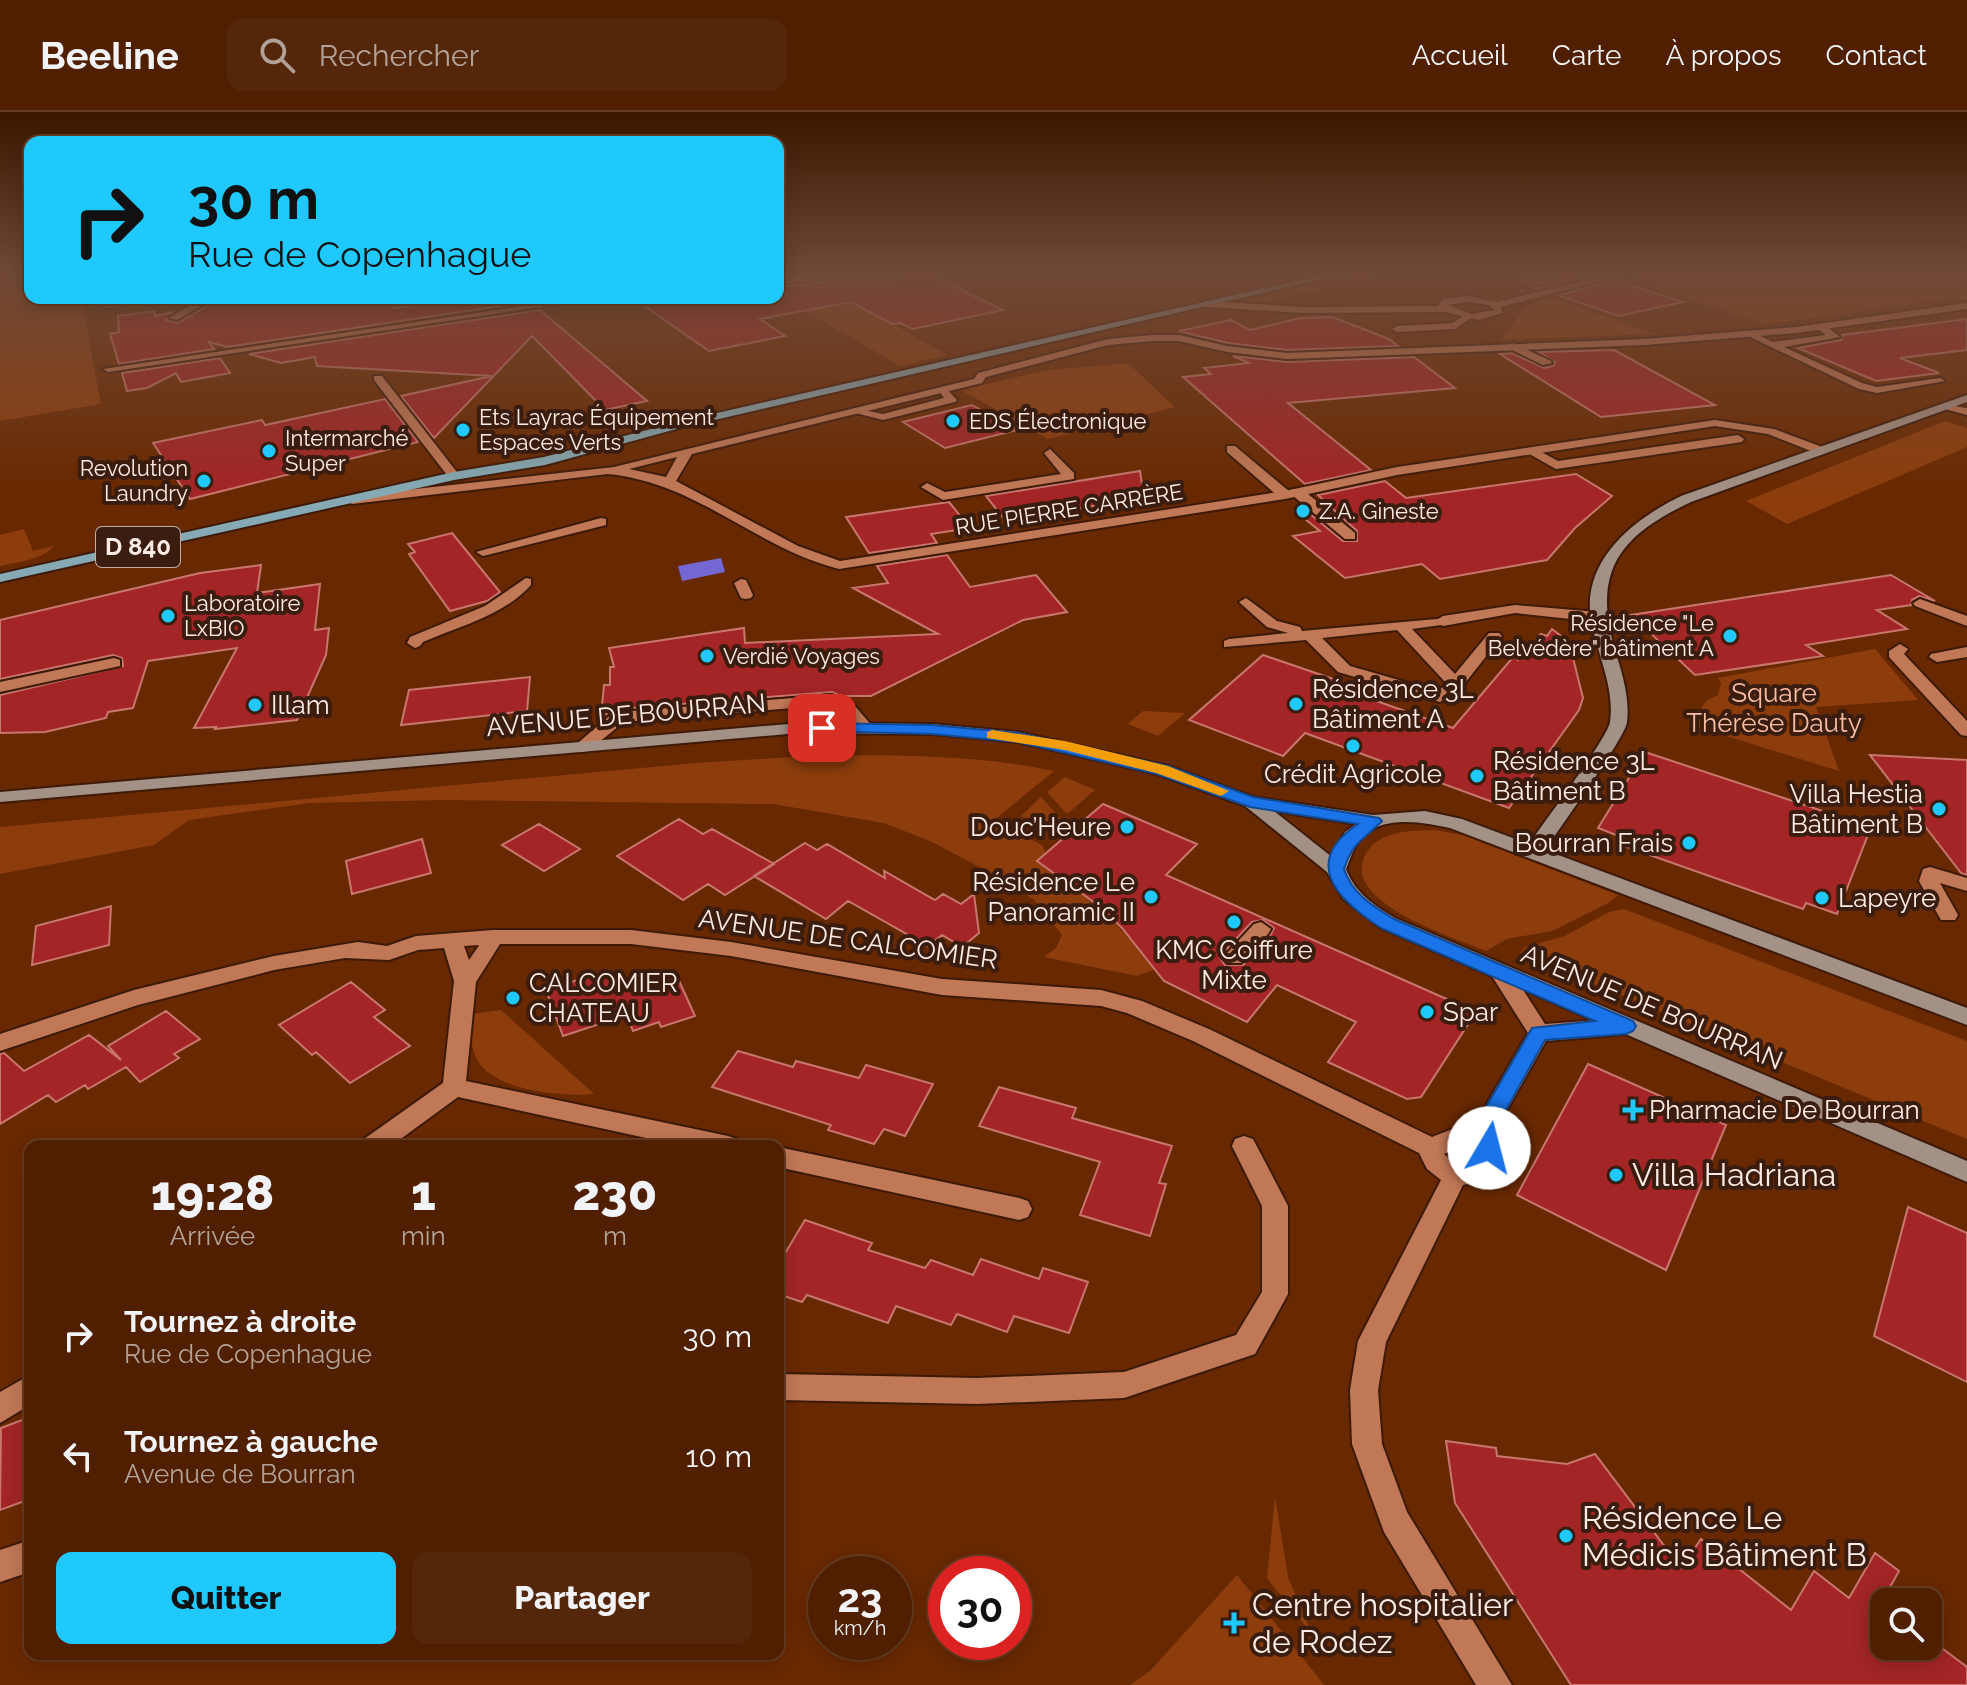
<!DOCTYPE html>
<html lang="fr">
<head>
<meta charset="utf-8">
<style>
	body { margin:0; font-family:Raleway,sans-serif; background:#55270a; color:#f1f3f6; height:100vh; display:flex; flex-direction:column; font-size:30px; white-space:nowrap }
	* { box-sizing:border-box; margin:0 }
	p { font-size:26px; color:#b3a299 }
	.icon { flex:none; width:44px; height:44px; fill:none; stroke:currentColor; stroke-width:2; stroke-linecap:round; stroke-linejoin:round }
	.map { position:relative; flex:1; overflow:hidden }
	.side { position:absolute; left:24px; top:1028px; width:760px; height:520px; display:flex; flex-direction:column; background:#4f1f00; border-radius:16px; box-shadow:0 4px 20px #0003,0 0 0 2px #663d22 }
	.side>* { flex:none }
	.banner { position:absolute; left:24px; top:24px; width:760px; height:168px; border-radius:16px; box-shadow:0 4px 20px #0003,0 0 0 2px #663d22; background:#20c9fd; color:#111; overflow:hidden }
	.fabs { position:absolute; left:1870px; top:1476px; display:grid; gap:16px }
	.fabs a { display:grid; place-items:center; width:72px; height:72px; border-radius:16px; background:#4f1f00; box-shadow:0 4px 20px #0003,0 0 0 2px #663d22; font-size:40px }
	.speed { position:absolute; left:808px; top:1444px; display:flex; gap:16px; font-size:40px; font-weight:700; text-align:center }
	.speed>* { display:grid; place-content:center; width:104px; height:104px; border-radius:50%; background:#4f1f00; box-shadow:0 4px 20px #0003,0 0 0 2px #663d22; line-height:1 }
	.speed small { font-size:20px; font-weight:400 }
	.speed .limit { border:12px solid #d22; background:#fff; color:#111 }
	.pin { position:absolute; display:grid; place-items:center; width:68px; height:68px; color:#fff; margin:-34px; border-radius:16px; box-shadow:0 4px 12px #0006 }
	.me { position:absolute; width:88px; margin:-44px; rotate:8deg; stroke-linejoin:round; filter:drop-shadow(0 0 6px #0008) }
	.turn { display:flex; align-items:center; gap:28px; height:168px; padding:0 32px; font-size:36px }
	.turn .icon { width:104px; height:104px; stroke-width:2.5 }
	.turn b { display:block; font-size:56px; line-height:68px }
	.eta { display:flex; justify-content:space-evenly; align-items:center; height:136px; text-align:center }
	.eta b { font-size:48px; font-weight:800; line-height:56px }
	.button { display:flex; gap:16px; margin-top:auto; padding:16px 32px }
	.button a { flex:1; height:92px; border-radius:16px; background:#20c9fd; color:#111; font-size:32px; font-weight:800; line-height:92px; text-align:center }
	.button a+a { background:#55270a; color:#f1f3f6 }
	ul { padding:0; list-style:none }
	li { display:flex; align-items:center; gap:24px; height:120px; padding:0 32px }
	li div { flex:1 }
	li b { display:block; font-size:30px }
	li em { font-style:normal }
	header { display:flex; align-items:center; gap:48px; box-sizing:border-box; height:112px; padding:0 40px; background:#4f1f00; border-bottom:2px solid #663d22 }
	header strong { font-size:38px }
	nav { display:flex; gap:44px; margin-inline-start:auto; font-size:28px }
	.search { width:560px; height:72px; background:#55270a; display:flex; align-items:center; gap:20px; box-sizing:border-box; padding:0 28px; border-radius:16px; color:#b3a299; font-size:30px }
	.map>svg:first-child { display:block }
	.green { fill:#8d3d0c }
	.water { fill:#7466d3 }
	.building { fill:#a32525; stroke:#c8776f; stroke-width:2; fill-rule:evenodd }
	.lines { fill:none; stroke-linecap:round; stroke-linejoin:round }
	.service-casing { stroke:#3d1a08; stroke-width:4 }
	.minor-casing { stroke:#3d1a08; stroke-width:4 }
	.secondary-casing { stroke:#3d1a08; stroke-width:4 }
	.primary-casing { stroke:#3d1a08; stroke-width:4 }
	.service { fill:#c17856; fill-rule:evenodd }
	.minor { fill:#c17856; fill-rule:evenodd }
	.secondary { fill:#a39186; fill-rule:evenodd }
	.primary { fill:#85aab5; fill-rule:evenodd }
	.route { fill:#1a73e8; stroke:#114b97; stroke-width:2 }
	.slow { fill:#f59e0b }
	.poi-dot { fill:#20c9fd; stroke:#3a1d0f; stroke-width:3 }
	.labels { text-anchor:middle; stroke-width:8; stroke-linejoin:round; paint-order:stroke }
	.far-poi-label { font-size:22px; fill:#fdece5; stroke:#3a1d0f; text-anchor:start }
	.far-street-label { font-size:22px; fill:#fdece5; stroke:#3a1d0f }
	.shield { fill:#3a1d0f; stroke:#c2aea5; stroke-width:2 }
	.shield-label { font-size:24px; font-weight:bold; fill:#fdece5 }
	.poi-label { font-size:26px; fill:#fdece5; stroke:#3a1d0f; text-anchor:start }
	.park-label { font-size:26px; fill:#f8bea3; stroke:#3a1d0f }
	.street-label { font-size:26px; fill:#fdece5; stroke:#3a1d0f }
	.near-poi-label { font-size:32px; fill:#fdece5; stroke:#3a1d0f; text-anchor:start }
</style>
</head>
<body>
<header>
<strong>Beeline</strong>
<div class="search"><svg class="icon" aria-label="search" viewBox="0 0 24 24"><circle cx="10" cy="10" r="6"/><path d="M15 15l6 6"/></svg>Rechercher</div>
<nav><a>Accueil</a><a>Carte</a><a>À propos</a><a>Contact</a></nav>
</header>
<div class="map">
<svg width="1967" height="1573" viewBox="0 0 1967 1573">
	<rect width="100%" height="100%" fill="#692900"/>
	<path class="green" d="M0 160H30V186H81L101 292 0 309Z
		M1368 160H1394L1270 189 1246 188Z
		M1660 160H1967V188L1958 186 1766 212 1627 168Z
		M1550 185 1656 222 1501 228 1524 196Z
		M785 187 851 189 947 243 900 254Z
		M1128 251 1175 295 1048 327 961 278 1048 258Z
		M1945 309 1967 316V335L1787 412 1746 389Z
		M24 417 33 439 54 434C42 448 18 450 0 454V423Z
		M1875 537 1918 588 1816 595 1839 659 1691 613 1706 589 1718 583 1721 571 1718 566Z
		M1143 599 1185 601 1158 624 1128 612Z
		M809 644C891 643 974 642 1054 659L994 708 1042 733 1046 741 1038 750C1084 780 1121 814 1156 857L1137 864 1044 845 1056 836 1062 823 1034 788 1012 772 930 729 884 711 773 692 444 688 309 691 189 708 154 733 0 762V715L696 651Z
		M1065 665 1095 678 1067 702 1047 680Z
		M1041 685 1062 708 1051 717 1021 704Z
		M1435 718 1462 723 1618 783 1610 790 1552 819 1507 827 1486 839C1455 826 1335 789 1367 740 1381 718 1412 719 1435 718Z
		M1624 797 1967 929V1027L1520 841 1525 835 1565 824 1609 800Z
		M501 898 594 982C561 985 486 979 474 941 470 929 472 914 472 902Z
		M1275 1385 1288 1465 1312 1522 1267 1466Z
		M1237 1463 1324 1573H1130L1150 1559Z"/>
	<path class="water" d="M721 446 725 460 682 469 678 454Z"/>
	<path class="building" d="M1575 160 1594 163 1538 177 1528 173Z
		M926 161 1003 198 913 217 900 211 892 212 851 190 760 207 785 224 709 239 633 186H778V175L838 169 874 167V170Z
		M1616 169 1683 190 1619 204 1557 183Z
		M241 186H393V196L477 186H516L520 191 227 235 209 230 214 237 119 252 110 222 119 220 118 204 154 199 155 204 173 200 166 208 178 211 210 192Z
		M540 198 647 289 605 298 532 224 434 326 401 284 492 264 317 254 315 245 281 251 249 242Z
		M1332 205 1389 227 1398 234 1287 238 1228 231 1179 219 1231 208 1250 218 1300 206Z
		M1967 207V238L1900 246 1939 261 1876 269 1798 236 1841 228 1842 223Z
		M1614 238 1715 293 1601 305 1500 242 1512 241 1544 256 1553 254 1555 250 1539 240Z
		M1233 244 1287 250 1414 245 1455 276 1288 291 1371 358 1305 372 1183 265 1211 262 1204 256 1249 251Z
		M220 246 230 261 181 270 176 261 147 276 127 279 122 261Z
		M385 287 418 330 190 387 153 331 262 308 265 313Z
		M972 293 1017 318 945 336 903 310Z
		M1140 359 1144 386 1005 408 986 384Z
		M1576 362 1612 384 1575 416 1547 448 1440 467 1422 452 1345 466 1293 424 1320 419 1295 399 1304 397 1343 429H1357V419L1318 383 1385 369 1406 386Z
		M949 390 970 416 931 422 937 431 869 441 846 405Z
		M452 421 500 480 487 489 450 499 409 442 415 440 408 432Z
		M947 443 970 475 1036 463 1067 500 1023 508 871 584H841L832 580 619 597 601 604 604 573H610V555H614L609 536 744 516 745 531 938 522 853 476 888 471 877 454Z
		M261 453 257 481 320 472 315 518 329 516 326 543 297 608 215 617 216 615 194 616 237 536 148 549 133 596 108 600 106 606 45 620 0 621V583L123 554 122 546 113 543 0 567V508L200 461Z
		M1891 463 1935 489 1919 484 1912 488 1911 493 1877 498 1907 517 1806 533 1823 544 1695 563 1631 503Z
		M1552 517 1569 530 1583 586 1579 598 1509 696 1305 621 1283 644 1189 608 1263 543 1339 569 1334 574 1453 616 1514 544 1518 548 1541 522 1547 524Z
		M530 565 527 599 401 613 409 578Z
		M1645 640 1871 715 1837 802 1806 791 1803 797 1624 734 1627 727 1598 716Z
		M1870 643 1967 648V763L1961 761Z
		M1103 692 1197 732 1166 763 1476 900 1421 985 1407 987 1328 950 1356 910 1277 873 1247 910 1164 869 1122 816 1095 791 1037 749ZM1263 808 1274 816 1270 824 1243 853H1225L1220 846 1225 839 1252 810Z
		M679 707 703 722 712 717 774 752 725 783 708 772 683 788 617 744Z
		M539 712 580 737 544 759 502 733Z
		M422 727 431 761 352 782 346 749Z
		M805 731 817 738 827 732 885 766 884 759 935 788 943 782 961 792 974 782 979 821 962 835 942 823 928 834 848 789 826 807 754 764Z
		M111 794 109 833 32 853 36 814Z
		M609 858 617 878 675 860 695 904 661 915 659 910 633 919 627 903 563 924 546 878Z
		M351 870 385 898 374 905 410 934 350 971 316 940 312 943 279 913Z
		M166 899 200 927 174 942 179 946 140 970 126 955 88 977 85 973 56 990 48 983 0 1012V942L4 941 24 959 89 923 121 948 108 934Z
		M738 939 793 955 796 949 859 966 866 953 933 972 905 1024 884 1017 874 1032 828 1018 831 1013 712 975Z
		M1588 952 1726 1013 1666 1158 1517 1083Z
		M999 975 1076 996 1072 1006 1172 1034 1159 1071 1166 1072 1150 1124 1080 1103 1100 1050 979 1014Z
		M1908 1095 1967 1121V1270L1874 1224Z
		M805 1108 872 1131 868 1138 925 1156 931 1148 973 1163 981 1147 1039 1167 1043 1156 1088 1170 1069 1221 1014 1204 1007 1220 957 1202 951 1213 896 1194 888 1211 807 1183 802 1190 778 1182V1153Z
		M30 1305V1387L0 1398 1 1316Z
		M1446 1329 1496 1336 1497 1344 1567 1352 1595 1342 1681 1456 1701 1427 1791 1498 1814 1459 1849 1486 1875 1441 1899 1459 1874 1504 1884 1512V1534H1939L1967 1555V1573H1571L1455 1391Z"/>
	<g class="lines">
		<g class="service-casing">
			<path id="service" d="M1551 160H1572L1525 171 1520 168Z
				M1594 160H1607L1616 165 1611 168Z
				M1466 202 1474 204 1455 217 1397 220 1392 217 1397 214 1453 211Z
				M1817 213H1825L1840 225 1784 235 1862 271 1877 275 1940 266 1945 269 1877 281 1859 277 1746 223 1751 220 1773 230 1826 223 1817 217Z
				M1512 231 1551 249 1552 251 1543 253 1508 236 1507 234Z
				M374 264H382L460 364 458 367H450L374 268Z
				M944 274 957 288 955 290 883 308 848 299 854 296 883 302 944 286 938 277Z
				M1738 323 1744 327 1742 330 1556 357 1524 339 1534 336 1558 349Z
				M1227 334H1235L1290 380V386H1280L1227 340Z
				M1050 337 1074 361V367L943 388 921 375 927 371 945 380 1061 362 1044 341Z
				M1292 377H1302L1355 421V427H1345L1292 383Z
				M601 406 606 407V413L483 444 476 440Z
				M526 466 531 467V473C503 504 460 514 423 530L420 534 415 536 407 531 410 525 485 494Z
				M741 467 746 468 753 483 751 486 746 487 741 486 734 471Z
				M1246 486 1277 509 1300 515 1302 519 1448 506V512L1412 517 1455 562 1489 521H1499L1502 524 1462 575 1440 590 1338 560 1306 528 1224 535V529L1229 527 1288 521 1267 515 1239 490ZM1397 518 1447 572 1437 579 1350 554 1322 526Z
				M1920 487 1967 504V514L1915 494 1913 491Z
				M1967 535V545L1937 550 1929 545 1931 542Z
				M114 546 120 548V554L0 580V570Z
				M832 583 855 594 873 615 871 619H859L843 602 829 593 624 610 588 639 582 640 573 635 613 601 619 600Z
				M1930 755 1967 766V779L1940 771 1958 803 1955 808H1941L1919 769 1923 757Z
				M1261 810 1271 817 1268 822 1241 851H1227L1223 846 1227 841 1254 812Z"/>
		</g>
		<g class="minor-casing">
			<path id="minor" d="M852 160H896L778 172V166Z
				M1619 160H1636L1501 195 1503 201 1479 208 1445 200 1303 201 1207 195 1202 192 1207 189 1303 195 1438 194 1443 187 1468 184 1497 190ZM1468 190 1489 193 1494 198 1471 202 1448 193Z
				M136 186H161L106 196 101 193Z
				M203 186H215L177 208 169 206Z
				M576 186H600L108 260 103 257Z
				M1967 191V197L1796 221 1644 233 1287 247 1227 240 1179 229H1152L1108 233 986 265 982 271 692 342 676 369 798 434 840 449 1285 379 1397 355 1715 308 1774 317 1825 336 1827 339 1821 343 1768 322 1715 314 1397 363 1285 387 839 457C754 435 698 371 608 362L352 392 346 388 352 384 614 355 974 267 978 261 1108 227 1152 223H1179L1227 234 1287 241 1644 227 1796 215ZM677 345 666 365 629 357Z
				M1941 292 1967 296V303L1941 296Z
				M1515 493 1598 500 1606 505 1598 510 1515 501 1443 514 1435 509 1443 504Z
				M1900 532 1908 537 1904 542 1967 609V624L1961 623 1889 545V539Z
				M493 818H631L731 830 942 867 1101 878 1142 889 1209 917 1432 1025 1478 1007 1528 921 1490 861 1493 856H1509L1545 912 1626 906 1634 908 1637 914 1634 920 1626 922 1546 929 1498 1014 1501 1036 1490 1066 1463 1073 1386 1230 1378 1278 1382 1332 1407 1400 1512 1573H1476L1384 1420 1352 1332 1350 1278 1358 1229 1441 1068 1427 1057 1419 1041 1193 929 1127 901 1101 894 942 883 731 844 631 832H500L476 870 466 969 728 1024 737 1027 740 1034H683L458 985 391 1034H361L364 1027 443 971 454 869 444 836 418 838 389 848 345 846 274 858 138 893 0 939V922L134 878 274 844 358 830 387 834 416 824ZM479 833 478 835 469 848 464 834ZM1476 1028 1477 1036 1471 1051 1458 1054 1444 1042Z
				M1244 1024 1253 1027 1288 1094V1182L1255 1242 1124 1286 977 1292 778 1288V1262L977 1266 1124 1260 1236 1223 1262 1180V1094L1232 1034 1235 1027Z
				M778 1035 1019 1086 1028 1089 1032 1097 1028 1105 1019 1108 778 1055Z
				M30 1263V1293L0 1311V1280Z
				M30 1428V1460L0 1470V1438Z"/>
		</g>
		<g class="secondary-casing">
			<path id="secondary" d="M1967 283V290L1691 390C1619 424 1592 459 1615 538 1622 561 1630 586 1627 610 1626 625 1558 718 1545 738L1967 896V913L1450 716C1423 710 1380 702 1360 728 1353 736 1350 748 1346 757 1355 781 1374 793 1395 806L1967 1049V1070L1381 816 1343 787 1327 760 1245 694 1157 662 1018 630 932 622 800 621 0 690V680L800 611 932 612 1018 620 1168 654 1253 685 1373 703 1425 699 1462 707 1529 732C1542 713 1609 624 1610 610 1615 575 1597 542 1591 508 1581 448 1634 407 1681 384ZM1274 699 1356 712 1345 720 1332 745Z"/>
		</g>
		<g class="primary-casing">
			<path id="primary" d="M1335 160H1353L680 316 545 353 454 368 0 470V462L454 360 544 345 678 310Z"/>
		</g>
		<use href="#service" class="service"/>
		<use href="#minor" class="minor"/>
		<use href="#secondary" class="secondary"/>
		<use href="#primary" class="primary"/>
	</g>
	<linearGradient id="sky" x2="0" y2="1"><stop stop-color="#3a1700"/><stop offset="0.42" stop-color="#704937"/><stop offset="1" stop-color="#704937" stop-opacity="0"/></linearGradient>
	<rect width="1967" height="381" fill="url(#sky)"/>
	<path class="route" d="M822 611 932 613 1018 621 1168 654 1253 685 1379 706 1382 709C1364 728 1353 729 1344 757 1352 782 1373 794 1394 807L1633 909 1636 914 1633 919 1626 922 1545 928 1497 1014 1500 1036 1497 1042 1489 1045 1481 1042 1475 1014 1532 916 1595 909 1381 816C1338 788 1300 751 1358 712L1250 695 1157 662 1018 630 932 622 816 619 814 616Z"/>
	<path class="slow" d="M992 618 1065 629 1168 654 1229 679 1221 684 1156 661 1065 638 987 626V620Z"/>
	<g class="poi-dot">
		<circle cx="953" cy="309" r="8"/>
		<circle cx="463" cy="318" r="8"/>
		<circle cx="269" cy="339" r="8"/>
		<circle cx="204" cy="369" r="8"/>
		<circle cx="1303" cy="399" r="8"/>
		<circle cx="168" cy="504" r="8"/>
		<circle cx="1730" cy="524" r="8"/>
		<circle cx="707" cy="544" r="8"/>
		<circle cx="1296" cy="592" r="8"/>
		<circle cx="255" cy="593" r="8"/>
		<circle cx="1353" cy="634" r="8"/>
		<circle cx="1477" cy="664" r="8"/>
		<circle cx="1939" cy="697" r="8"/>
		<circle cx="1127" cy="715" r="8"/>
		<circle cx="1689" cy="731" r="8"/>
		<circle cx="1151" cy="785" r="8"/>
		<circle cx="1822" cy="786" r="8"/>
		<circle cx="1234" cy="810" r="8"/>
		<circle cx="513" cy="886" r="8"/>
		<circle cx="1427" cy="900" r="8"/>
		<path d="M1629 986h8v8h8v8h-8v8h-8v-8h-8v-8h8z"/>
		<circle cx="1616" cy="1063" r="8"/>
		<circle cx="1566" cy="1424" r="8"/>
		<path d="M1230 1499h8v8h8v8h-8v8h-8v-8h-8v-8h8z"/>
	</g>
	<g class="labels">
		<g class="far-poi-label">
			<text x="479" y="313">Ets Layrac Équipement<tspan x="479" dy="25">Espaces Verts</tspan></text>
			<text x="969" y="317">EDS Électronique</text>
			<text x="285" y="334">Intermarché<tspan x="285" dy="25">Super</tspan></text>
			<text x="188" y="364" text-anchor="end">Revolution<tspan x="188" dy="25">Laundry</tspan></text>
			<text x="1319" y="407">Z.A. Gineste</text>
			<text x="184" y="499">Laboratoire<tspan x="184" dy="25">LxBIO</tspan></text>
			<text x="1714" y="519" text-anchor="end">Résidence "Le<tspan x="1714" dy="25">Belvédère" bâtiment A</tspan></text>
			<text x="723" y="552">Verdié Voyages</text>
		</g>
		<g class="far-street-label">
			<text transform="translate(1069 397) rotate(-9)" y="8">RUE PIERRE CARRÈRE</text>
		</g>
		<rect class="shield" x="96" y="415" width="84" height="40" rx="6"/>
		<g class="shield-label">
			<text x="138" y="443">D 840</text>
		</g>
		<g class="poi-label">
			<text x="1312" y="586">Résidence 3L<tspan x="1312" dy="30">Bâtiment A</tspan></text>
			<text x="271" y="602">Illam</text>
			<text x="1493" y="658">Résidence 3L<tspan x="1493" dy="30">Bâtiment B</tspan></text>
			<text x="1353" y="671" text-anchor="middle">Crédit Agricole</text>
			<text x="1923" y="691" text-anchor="end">Villa Hestia<tspan x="1923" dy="30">Bâtiment B</tspan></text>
			<text x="1111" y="724" text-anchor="end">Douc’Heure</text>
			<text x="1673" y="740" text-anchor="end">Bourran Frais</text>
			<text x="1135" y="779" text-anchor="end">Résidence Le<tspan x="1135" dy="30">Panoramic II</tspan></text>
			<text x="1838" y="795">Lapeyre</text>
			<text x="1234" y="847" text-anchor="middle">KMC Coiffure<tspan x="1234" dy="30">Mixte</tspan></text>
			<text x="529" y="880">CALCOMIER<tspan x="529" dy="30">CHATEAU</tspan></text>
			<text x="1443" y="909">Spar</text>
			<text x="1649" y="1007">Pharmacie De Bourran</text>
		</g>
		<g class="park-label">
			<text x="1774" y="590">Square<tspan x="1774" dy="30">Thérèse Dauty</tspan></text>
		</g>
		<g class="street-label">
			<text transform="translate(626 603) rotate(-5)" y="9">AVENUE DE BOURRAN</text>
			<text transform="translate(848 827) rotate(8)" y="9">AVENUE DE CALCOMIER</text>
			<text transform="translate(1652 895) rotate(23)" y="9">AVENUE DE BOURRAN</text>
		</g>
		<g class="near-poi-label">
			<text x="1632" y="1074">Villa Hadriana</text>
			<text x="1582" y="1417">Résidence Le<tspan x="1582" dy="37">Médicis Bâtiment B</tspan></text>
			<text x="1252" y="1504">Centre hospitalier<tspan x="1252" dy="37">de Rodez</tspan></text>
		</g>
	</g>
</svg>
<div class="fabs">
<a><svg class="icon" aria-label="search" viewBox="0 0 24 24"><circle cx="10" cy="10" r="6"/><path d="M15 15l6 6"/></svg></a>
</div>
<div class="speed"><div>23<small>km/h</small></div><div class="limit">30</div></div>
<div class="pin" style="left:822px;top:616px;background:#d93025"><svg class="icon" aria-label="arrive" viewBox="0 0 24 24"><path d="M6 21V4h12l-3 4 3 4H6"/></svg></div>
<svg class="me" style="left:1489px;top:1036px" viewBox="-20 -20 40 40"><circle r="19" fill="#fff"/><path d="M0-13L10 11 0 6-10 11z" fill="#1a73e8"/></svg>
<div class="banner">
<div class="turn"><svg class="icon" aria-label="right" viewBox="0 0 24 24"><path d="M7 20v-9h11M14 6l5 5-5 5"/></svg><div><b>30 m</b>Rue de Copenhague</div></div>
</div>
<section class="side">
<div class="eta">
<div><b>19:28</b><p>Arrivée</p></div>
<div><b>1</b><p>min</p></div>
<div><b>230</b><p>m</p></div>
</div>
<ul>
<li><svg class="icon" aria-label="right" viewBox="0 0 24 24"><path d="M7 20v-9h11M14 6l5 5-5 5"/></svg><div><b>Tournez à droite</b><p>Rue de Copenhague</p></div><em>30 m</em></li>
<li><svg class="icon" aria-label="left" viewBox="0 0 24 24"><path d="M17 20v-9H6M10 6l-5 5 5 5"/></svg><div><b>Tournez à gauche</b><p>Avenue de Bourran</p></div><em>10 m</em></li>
</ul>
<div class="button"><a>Quitter</a><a>Partager</a></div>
</section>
</div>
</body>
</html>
